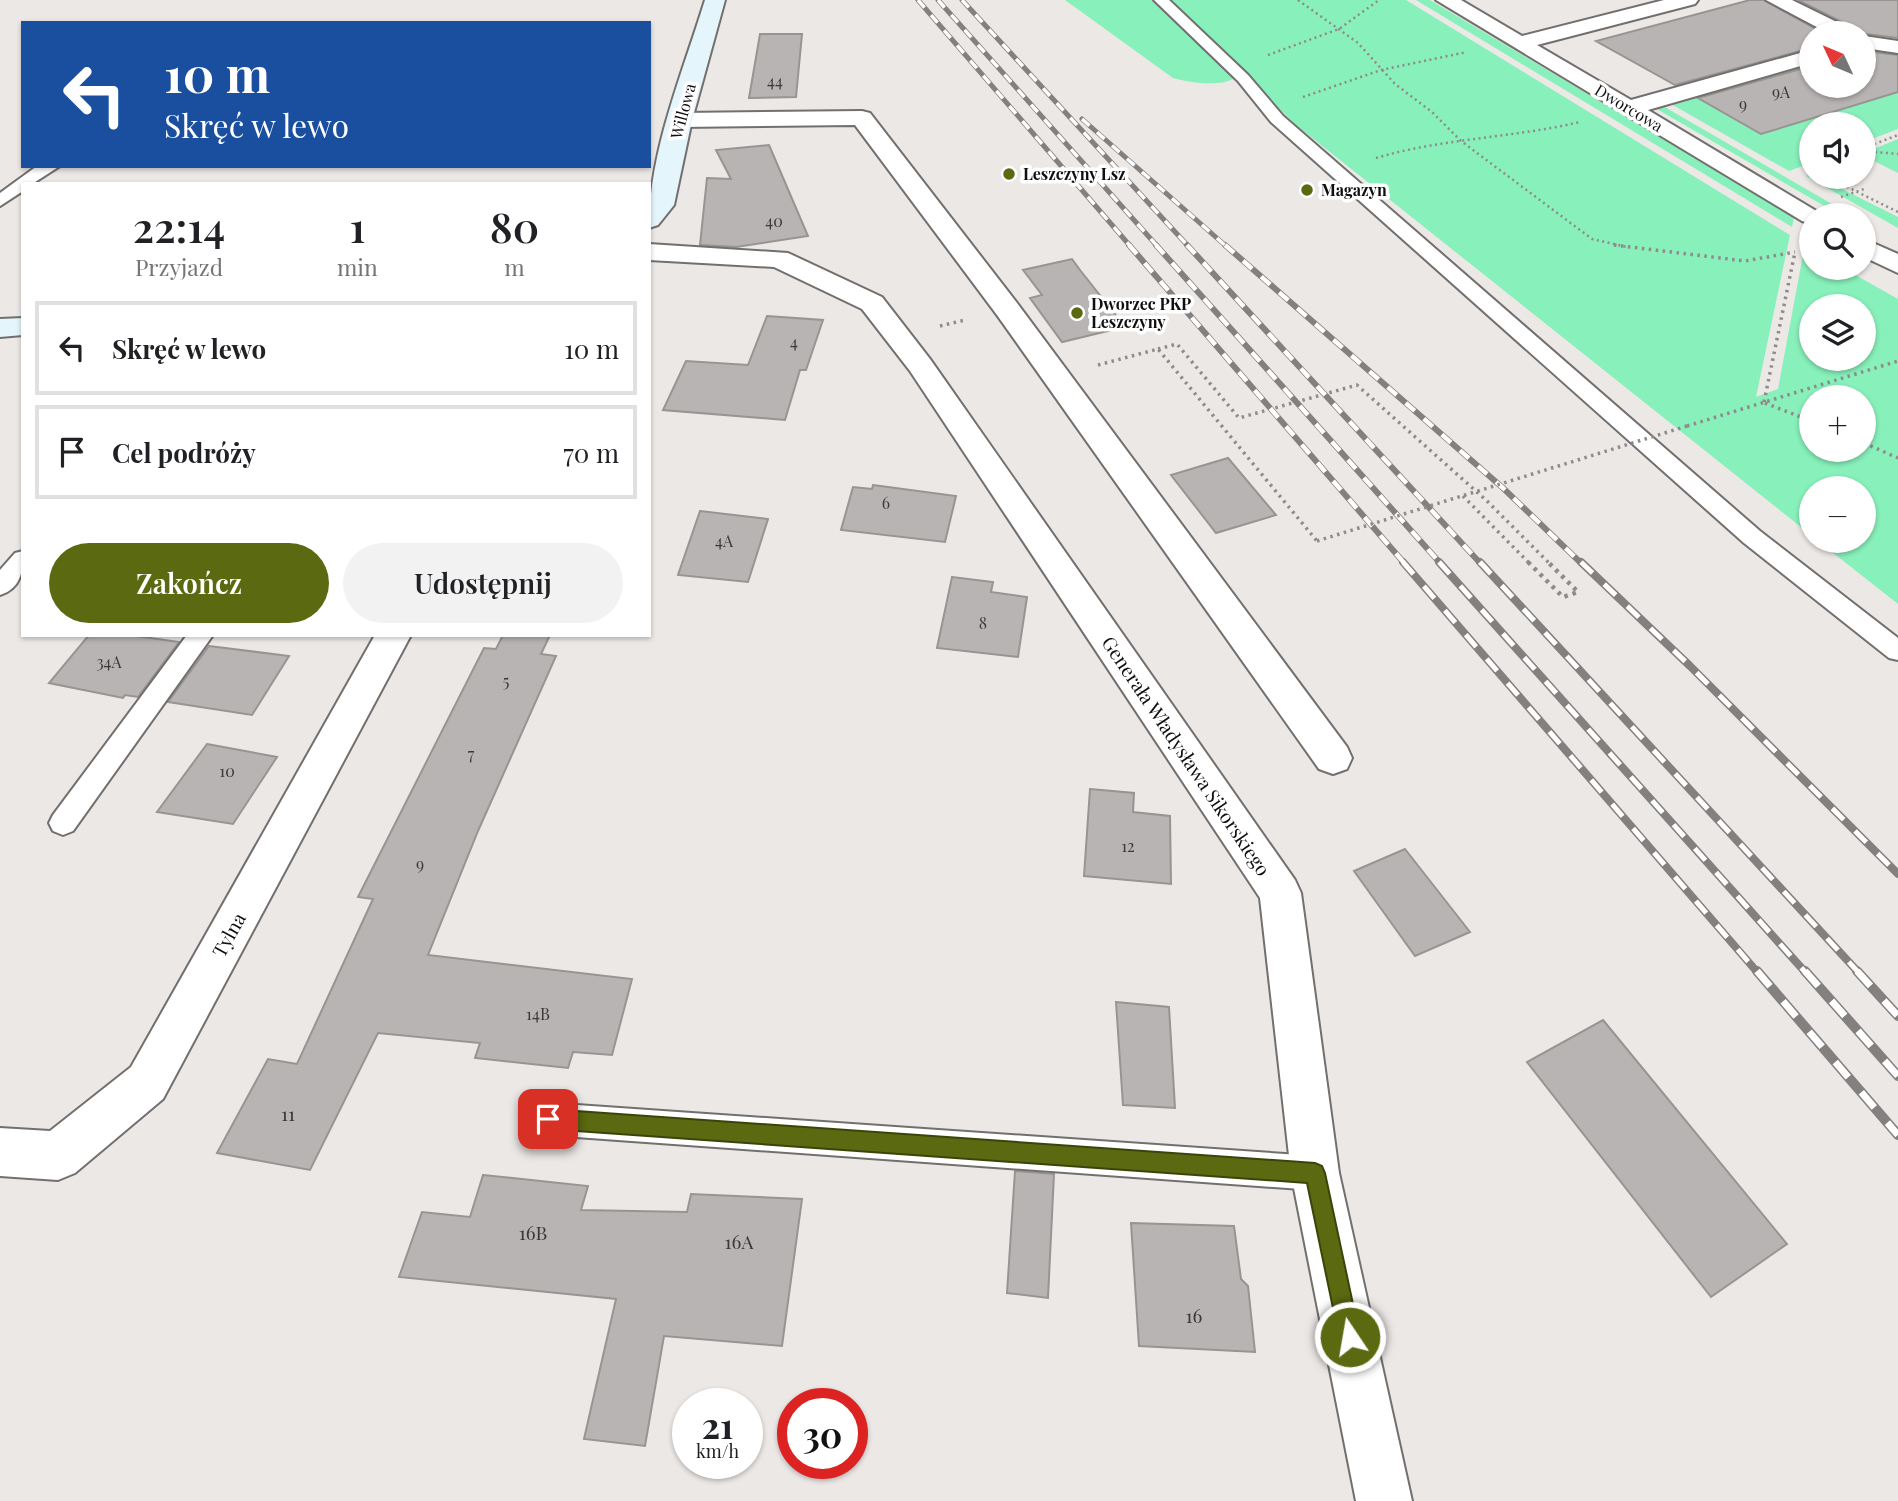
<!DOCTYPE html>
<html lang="pl">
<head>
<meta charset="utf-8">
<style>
	body { margin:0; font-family:"Playfair Display",serif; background:#f2f2f2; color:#202124; height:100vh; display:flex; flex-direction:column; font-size:26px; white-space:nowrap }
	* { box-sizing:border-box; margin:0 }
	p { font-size:23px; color:#757577 }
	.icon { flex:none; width:38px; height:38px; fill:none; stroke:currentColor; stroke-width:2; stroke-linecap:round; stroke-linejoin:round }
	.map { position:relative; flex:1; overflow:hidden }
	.drawer { position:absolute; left:21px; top:182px; width:630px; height:455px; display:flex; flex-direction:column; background:#fff; border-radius:0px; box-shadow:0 2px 5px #0004 }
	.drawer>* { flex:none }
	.banner { position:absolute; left:21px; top:21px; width:630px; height:147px; border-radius:0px; box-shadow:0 2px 5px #0004; background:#1a4fa0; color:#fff; overflow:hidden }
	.needle { width:46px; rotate:314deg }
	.tools { position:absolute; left:1799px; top:21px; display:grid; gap:14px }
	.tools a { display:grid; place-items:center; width:77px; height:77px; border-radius:50%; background:#fff; box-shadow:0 2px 5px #0004; font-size:35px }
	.speed { position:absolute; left:672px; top:1388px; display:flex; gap:14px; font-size:35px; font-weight:700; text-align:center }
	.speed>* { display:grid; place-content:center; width:91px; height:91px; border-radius:50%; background:#fff; box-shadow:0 2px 5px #0004; line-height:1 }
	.speed small { font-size:18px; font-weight:400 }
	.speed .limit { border:10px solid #d22; background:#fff; color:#111 }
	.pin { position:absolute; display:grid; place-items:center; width:60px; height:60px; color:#fff; margin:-30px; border-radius:14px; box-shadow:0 4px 10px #0006 }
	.me { position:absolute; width:77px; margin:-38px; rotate:348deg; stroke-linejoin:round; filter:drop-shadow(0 0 5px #0008) }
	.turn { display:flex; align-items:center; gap:24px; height:147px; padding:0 28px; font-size:32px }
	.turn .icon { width:91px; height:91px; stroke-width:2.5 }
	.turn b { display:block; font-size:49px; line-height:60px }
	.eta { display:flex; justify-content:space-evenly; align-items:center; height:119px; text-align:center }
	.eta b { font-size:42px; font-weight:600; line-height:49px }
	.primary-button { display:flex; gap:14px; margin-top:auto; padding:14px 28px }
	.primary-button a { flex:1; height:80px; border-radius:42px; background:#5b6910; color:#fff; font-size:28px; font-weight:600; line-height:80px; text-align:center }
	.primary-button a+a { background:#f2f2f2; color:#202124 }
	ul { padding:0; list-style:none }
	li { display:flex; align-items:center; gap:21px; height:94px; margin:0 14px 10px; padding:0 14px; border:4px solid #e0e0e0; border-radius:0px }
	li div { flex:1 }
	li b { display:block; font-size:26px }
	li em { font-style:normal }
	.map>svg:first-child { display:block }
	.green { fill:#88f0ba; fill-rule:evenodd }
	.building { fill:#b8b4b3; stroke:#979492; stroke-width:2 }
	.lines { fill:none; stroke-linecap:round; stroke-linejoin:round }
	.lane-casing { stroke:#726f6e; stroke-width:4 }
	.street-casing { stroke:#726f6e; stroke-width:4 }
	.secondary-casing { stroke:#726f6e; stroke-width:4 }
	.path-far2 { stroke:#8e8b8a; stroke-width:2.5; stroke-dasharray:2 3.5; stroke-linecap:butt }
	.path-far1 { stroke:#8e8b8a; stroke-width:3.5; stroke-dasharray:2.5 4.5; stroke-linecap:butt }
	.path { stroke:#8e8b8a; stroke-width:4.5; stroke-dasharray:3.5 5; stroke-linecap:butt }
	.lane { fill:#fff; fill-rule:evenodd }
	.street { fill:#fff; fill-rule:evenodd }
	.secondary { fill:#e4f5fb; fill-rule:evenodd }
	.rail-far3-casing { stroke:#83807f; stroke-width:5 }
	.rail-far2-casing { stroke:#83807f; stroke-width:6 }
	.rail-far1-casing { stroke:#83807f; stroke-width:8 }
	.rail-casing { stroke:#83807f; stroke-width:10 }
	.rail-far3 { stroke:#fff; stroke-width:3.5; stroke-dasharray:10; stroke-linecap:butt }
	.rail-far2 { stroke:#fff; stroke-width:4.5; stroke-dasharray:12; stroke-linecap:butt }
	.rail-far1 { stroke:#fff; stroke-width:5; stroke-dasharray:16; stroke-linecap:butt }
	.rail { stroke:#fff; stroke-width:7; stroke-dasharray:20; stroke-linecap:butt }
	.path-bridge { stroke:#8e8b8a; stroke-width:3.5; stroke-dasharray:2.5 4.5; stroke-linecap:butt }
	.route { fill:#5b6910; stroke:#3b440a; stroke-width:2 }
	.poi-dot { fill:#5b6910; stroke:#fff; stroke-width:2.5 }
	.labels { text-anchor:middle; stroke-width:7; stroke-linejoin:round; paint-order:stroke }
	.number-label { font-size:16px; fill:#3a3838 }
	.far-street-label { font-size:16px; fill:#100f0f; stroke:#fff }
	.far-poi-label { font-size:16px; font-weight:bold; fill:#100f0f; stroke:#fff; text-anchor:start }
	.street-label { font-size:19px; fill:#100f0f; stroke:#fff }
	.near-number-label { font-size:19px; fill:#3a3838 }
</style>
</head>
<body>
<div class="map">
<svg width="1898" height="1501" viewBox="0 0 1898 1501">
	<rect width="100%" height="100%" fill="#ece8e6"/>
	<path class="green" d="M1065 0H1153L1235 78C1220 87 1191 83 1173 78Z
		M1167 0H1406L1790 235 1756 397 1778 389 1805 244 1811 248V268H1843L1898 299V604L1818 541H1864V488H1811V535L1296 125ZM1811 306H1864V359H1811ZM1811 397H1864V450H1811Z
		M1416 0H1430L1794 217 1792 227Z
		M1864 49 1898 55V129L1864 142V124H1811V163L1789 171 1671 104 1811 63V86H1864Z
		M1663 106 1851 215H1852H1840L1655 108Z
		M1898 139V173L1864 156V153Z
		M1811 174V177H1818L1898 217V228L1806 176Z"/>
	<path class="building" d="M1750 0H1764L1823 33H1811V48L1675 85 1596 41Z
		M1798 0H1898V38L1858 33 1852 27Z
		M760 34H802L796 97 749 98Z
		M1864 51 1898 55V92L1761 134 1698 98 1811 66V86H1864Z
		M769 145 808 236 736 247 700 245 707 178 731 179 716 150Z
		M1072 259 1080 270 1125 327 1062 342 1030 298 1042 295 1023 270Z
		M767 316 823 320 806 370H800L785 420 663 410 686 361 748 365Z
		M1228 458 1276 515 1216 533 1171 475Z
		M873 485 956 496 945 542 841 530 853 487 872 489Z
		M700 511 768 519 748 582 678 575Z
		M952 577 993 582 991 592 1027 597 1018 657 937 648Z
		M89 635H129L179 642 138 697 125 695 123 698 49 683Z
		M503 635H550L541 654 556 656 478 831 428 955 632 979 612 1055 573 1052 568 1068 475 1058 480 1043 378 1033 310 1170 217 1153 268 1059 297 1064 373 899 358 897 484 648 496 649Z
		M209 646 289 656 252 715 168 702Z
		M207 744 277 757 233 824 157 812Z
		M1090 789 1134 793 1133 812 1170 816 1171 884 1084 876Z
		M1405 849 1470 932 1415 956 1354 871Z
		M1116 1002 1169 1007 1175 1108 1123 1105Z
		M1603 1020 1787 1244 1711 1297 1527 1062Z
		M1015 1171 1054 1174 1048 1298 1007 1293Z
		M483 1175 588 1186 581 1210 687 1212 691 1194 802 1199 782 1346 664 1336 645 1446 584 1439 616 1299 399 1277 422 1212 470 1217Z
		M1131 1223 1234 1226 1241 1279 1248 1286 1255 1352 1139 1346Z"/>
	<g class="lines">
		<g class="lane-casing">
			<path id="lane" d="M1154 0H1169L1248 75 1283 116 1760 531 1898 638V660L1889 658 1744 543 1271 122 1238 81Z
				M37 166H60L32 184H23V191L0 206V193Z
				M23 551C23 570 22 588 0 595V570L15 553Z
				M187 635H213L73 831 63 835 53 831 49 823 53 815Z
				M548 1103 1315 1156 1327 1161 1332 1173 1327 1185 1315 1190 548 1135 537 1130 532 1119 537 1108Z"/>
		</g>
		<g class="street-casing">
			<path id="street" d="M1436 0H1461L1522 36 1664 0H1698L1695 4 1537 45 1631 100 1811 50V63L1648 110 1823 215H1811V224L1802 221Z
				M1766 0H1792L1851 29 1855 33H1828Z
				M1864 36 1898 41V53L1864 48Z
				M862 111 870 113 1017 303 1347 747 1352 758 1347 769 1333 774 1319 769 997 315 855 125 680 127 672 125 668 120 672 115 680 113Z
				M1864 239 1898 254V273L1864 257Z
				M649 244 788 253 882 297 930 359 1295 880 1301 893 1339 1173 1412 1501H1356L1291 1173 1260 898 910 371 862 309 774 267 649 260Z
				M375 635H411L163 1099 75 1173 58 1180 0 1176V1128L50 1131 131 1067Z"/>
		</g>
		<g class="secondary-casing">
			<path id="secondary" d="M705 0H725L692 120 674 205 658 225 649 228C649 151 683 72 705 0Z
				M23 318V335L0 337V319Z"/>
		</g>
		<path class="path-far2" d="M1298 0 1358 43 1395 84 1432 112 1461 141 1592 239 1627 247
			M1268 55 1339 29 1379 0
			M1303 97 1381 70 1467 52
			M1864 148 1898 135
			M1864 151 1898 154
			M1376 158C1443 138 1513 138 1580 122
			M1827 177 1898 212
			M1841 197 1864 189"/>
		<path class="path-far1" d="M1614 245 1745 261 1795 252
			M940 326 965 320
			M1158 349 1177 344 1239 418 1357 385 1487 501 1550 564
			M1098 365 1158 349 1317 541
			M1764 402 1795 252
			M1765 403 1811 421
			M1687 426 1898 361
			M1864 443 1898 458
			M1463 496 1530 564"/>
		<path class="path" d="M1528 562 1563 597 1578 592 1548 562"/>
		<use href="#lane" class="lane"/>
		<use href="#street" class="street"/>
		<use href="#secondary" class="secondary"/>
		<g class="rail-far3-casing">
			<path id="rail-far3" d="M918 0 1131 247
				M938 0 1158 247
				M962 0 1189 247
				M1082 119 1227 247"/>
		</g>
		<g class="rail-far2-casing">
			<path id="rail-far2" d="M1129 245 1405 564
				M1156 245 1441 564
				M1187 245 1481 564
				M1225 245 1503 488 1582 564"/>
		</g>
		<g class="rail-far1-casing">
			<path id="rail-far1" d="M1403 562 1758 973
				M1439 562 1806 973
				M1480 562 1859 973
				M1581 562 1690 666 1898 874"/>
		</g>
		<g class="rail-casing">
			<path id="rail" d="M1757 971 1898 1135
				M1805 971 1898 1076
				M1857 971 1898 1016"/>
		</g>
		<use href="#rail-far3" class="rail-far3"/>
		<use href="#rail-far2" class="rail-far2"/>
		<use href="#rail-far1" class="rail-far1"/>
		<use href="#rail" class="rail"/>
		<path class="path-bridge" d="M1317 541 1687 426"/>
	</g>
	<path class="route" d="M548 1109 1315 1163 1322 1166 1325 1173 1360 1337 1357 1345 1350 1348 1342 1345 1339 1337 1307 1183 548 1129 542 1126 539 1119 542 1112Z"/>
	<g class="poi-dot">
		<circle cx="1009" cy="174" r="7"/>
		<circle cx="1307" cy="190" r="7"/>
		<circle cx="1077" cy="313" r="7"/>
	</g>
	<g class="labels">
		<g class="number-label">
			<text x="775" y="87">44</text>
			<text x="1781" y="98">9A</text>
			<text x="1743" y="110">9</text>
			<text x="774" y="227">40</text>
			<text x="794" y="348">4</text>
			<text x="886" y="509">6</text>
			<text x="724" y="547">4A</text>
			<text x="983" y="629">8</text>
			<text x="109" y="668">34A</text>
			<text x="506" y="687">5</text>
			<text x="471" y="760">7</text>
			<text x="227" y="777">10</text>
			<text x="1128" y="852">12</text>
			<text x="420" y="870">9</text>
			<text x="538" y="1020">14B</text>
		</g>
		<g class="far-street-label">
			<text transform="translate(1629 108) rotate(31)" y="6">Dworcowa</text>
			<text transform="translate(683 111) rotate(-75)" y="6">Willowa</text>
		</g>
		<g class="far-poi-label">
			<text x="1023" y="180">Leszczyny Lsz</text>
			<text x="1321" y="196">Magazyn</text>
			<text x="1091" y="310">Dworzec PKP<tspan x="1091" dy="18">Leszczyny</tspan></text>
		</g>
		<g class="street-label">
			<text transform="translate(1186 756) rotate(56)" y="7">Generała Władysława Sikorskiego</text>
			<text transform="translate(229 935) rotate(-61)" y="7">Tylna</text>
		</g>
		<g class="near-number-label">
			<text x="288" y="1121">11</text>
			<text x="533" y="1240">16B</text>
			<text x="739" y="1249">16A</text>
			<text x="1194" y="1323">16</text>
		</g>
	</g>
</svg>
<div class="tools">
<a><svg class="needle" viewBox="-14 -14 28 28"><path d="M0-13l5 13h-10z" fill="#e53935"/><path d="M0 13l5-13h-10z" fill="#757577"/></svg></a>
<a><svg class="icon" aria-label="sound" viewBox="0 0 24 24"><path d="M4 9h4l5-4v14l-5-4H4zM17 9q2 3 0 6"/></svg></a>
<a><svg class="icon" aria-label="search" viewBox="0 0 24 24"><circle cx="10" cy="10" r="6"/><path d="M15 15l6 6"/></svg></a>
<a><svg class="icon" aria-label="layers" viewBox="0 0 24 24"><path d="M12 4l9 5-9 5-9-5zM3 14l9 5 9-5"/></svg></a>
<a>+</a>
<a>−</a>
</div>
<div class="speed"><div>21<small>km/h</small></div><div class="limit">30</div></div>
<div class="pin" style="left:548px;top:1119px;background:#d93025"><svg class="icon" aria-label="arrive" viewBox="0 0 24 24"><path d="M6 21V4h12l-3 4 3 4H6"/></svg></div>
<svg class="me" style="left:1350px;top:1337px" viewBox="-20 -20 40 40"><circle r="17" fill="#5b6910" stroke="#fff" stroke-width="3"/><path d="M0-11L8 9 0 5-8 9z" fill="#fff"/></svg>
<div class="banner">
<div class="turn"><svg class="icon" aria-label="left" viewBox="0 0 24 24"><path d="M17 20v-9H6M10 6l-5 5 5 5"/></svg><div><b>10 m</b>Skręć w lewo</div></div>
</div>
<section class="drawer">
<div class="eta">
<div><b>22:14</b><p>Przyjazd</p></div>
<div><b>1</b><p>min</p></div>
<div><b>80</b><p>m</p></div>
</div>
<ul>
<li><svg class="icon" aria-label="left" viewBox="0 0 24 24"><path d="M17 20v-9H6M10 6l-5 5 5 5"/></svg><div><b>Skręć w lewo</b></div><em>10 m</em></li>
<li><svg class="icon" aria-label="arrive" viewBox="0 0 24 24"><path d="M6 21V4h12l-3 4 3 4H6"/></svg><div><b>Cel podróży</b></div><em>70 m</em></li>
</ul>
<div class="primary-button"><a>Zakończ</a><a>Udostępnij</a></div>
</section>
</div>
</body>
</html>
